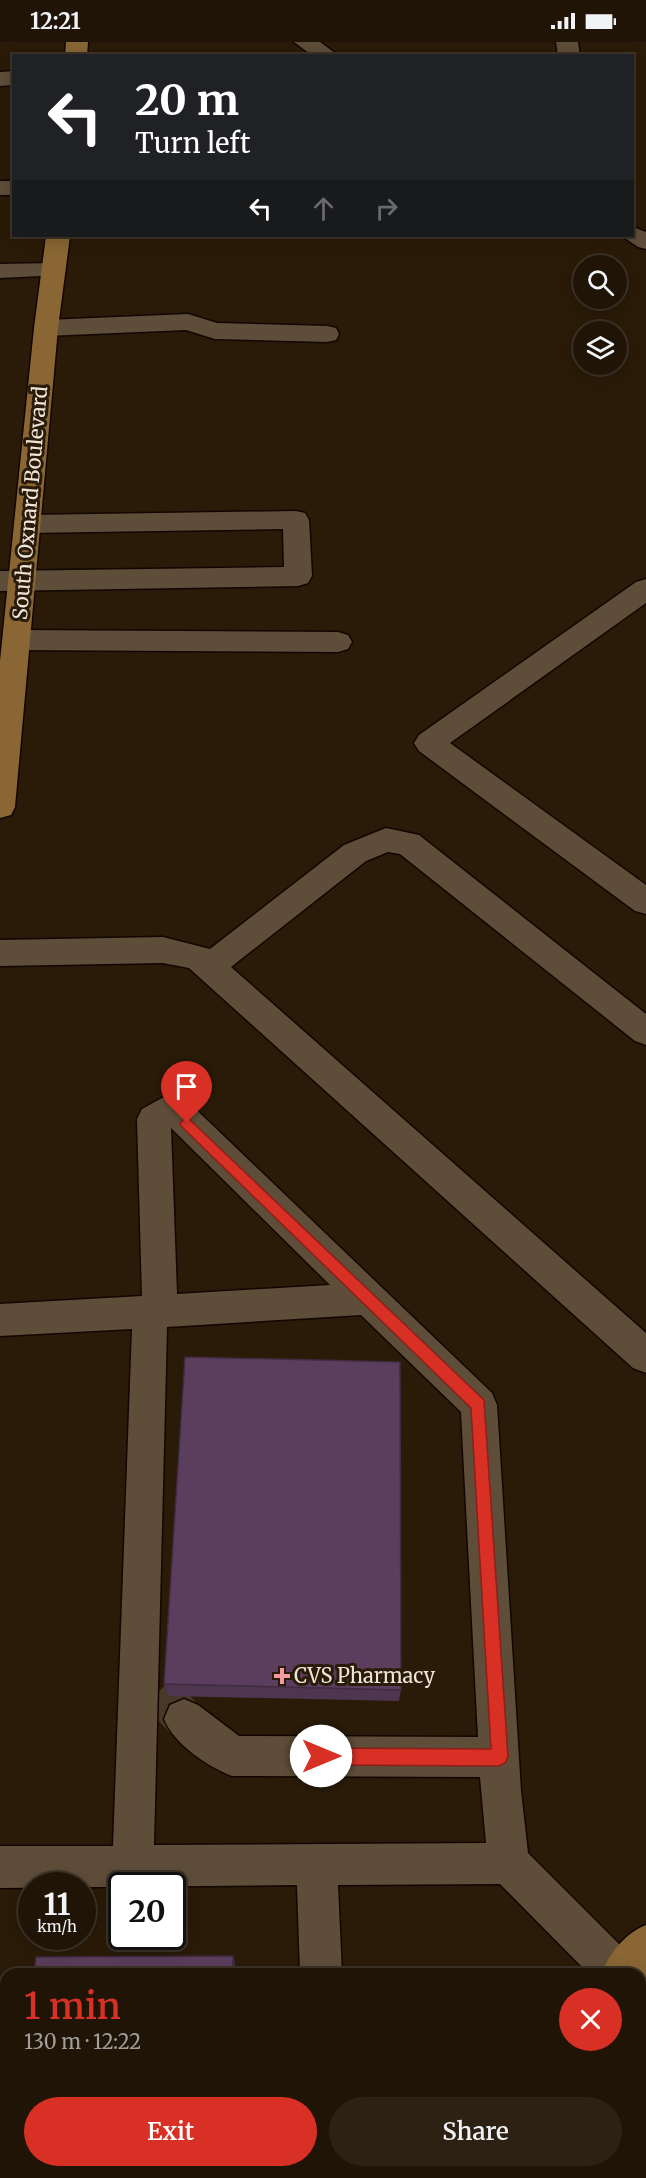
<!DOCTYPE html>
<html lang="en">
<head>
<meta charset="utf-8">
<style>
	body { margin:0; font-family:Merriweather,serif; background:#2d2114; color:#f1f3f6; height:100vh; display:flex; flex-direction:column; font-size:22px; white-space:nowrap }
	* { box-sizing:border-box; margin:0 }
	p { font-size:20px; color:#a29e9b }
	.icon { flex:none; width:33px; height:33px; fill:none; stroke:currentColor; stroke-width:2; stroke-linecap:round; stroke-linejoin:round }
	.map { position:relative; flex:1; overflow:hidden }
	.side { position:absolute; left:0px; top:1926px; width:646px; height:210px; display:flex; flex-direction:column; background:#201406; border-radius:18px 18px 0 0; box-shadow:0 3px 15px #0003,0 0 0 2px #3d3328 }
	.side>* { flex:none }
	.guide { position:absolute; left:12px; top:12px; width:622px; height:183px; border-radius:0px; box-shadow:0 3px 15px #0003,0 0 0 2px #3d3328; background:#202124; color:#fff; overflow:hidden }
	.fabs { position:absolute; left:573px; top:213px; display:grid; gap:12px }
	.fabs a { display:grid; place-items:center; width:54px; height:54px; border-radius:50%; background:#201406; box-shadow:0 3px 15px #0003,0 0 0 2px #3d3328; font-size:30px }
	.speed { position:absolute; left:18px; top:1830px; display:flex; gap:12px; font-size:30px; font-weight:700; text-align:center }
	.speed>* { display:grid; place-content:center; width:78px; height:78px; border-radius:50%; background:#201406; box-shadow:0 3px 15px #0003,0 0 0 2px #3d3328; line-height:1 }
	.speed small { font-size:15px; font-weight:400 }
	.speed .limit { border:3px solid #111; border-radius:9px; background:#fff; color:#111 }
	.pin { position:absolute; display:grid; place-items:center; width:51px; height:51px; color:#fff; margin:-62px -26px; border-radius:50% 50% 50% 0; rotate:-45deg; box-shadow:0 0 6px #0007 }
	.pin .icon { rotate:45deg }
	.me { position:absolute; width:66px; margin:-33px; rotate:90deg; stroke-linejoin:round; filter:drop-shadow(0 0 4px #0008) }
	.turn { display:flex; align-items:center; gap:21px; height:126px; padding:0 24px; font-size:27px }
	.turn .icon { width:78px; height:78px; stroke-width:2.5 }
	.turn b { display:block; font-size:42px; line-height:51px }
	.lanes { display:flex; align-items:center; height:57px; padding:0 24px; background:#0003; justify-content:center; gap:30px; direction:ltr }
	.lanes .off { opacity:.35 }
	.round { display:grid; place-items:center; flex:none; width:63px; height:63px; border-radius:32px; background:#2d2114 }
	.overview { display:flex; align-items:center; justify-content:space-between; height:102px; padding:0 24px }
	h1 { font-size:36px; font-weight:600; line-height:45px; color:#d93025 }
	.cta { display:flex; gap:12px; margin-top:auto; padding:12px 24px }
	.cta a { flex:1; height:69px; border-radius:36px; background:#d93025; color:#fff; font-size:24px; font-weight:600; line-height:69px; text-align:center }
	.cta a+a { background:#2d2114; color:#f1f3f6 }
	.status { display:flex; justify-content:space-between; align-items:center; height:42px; padding:0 30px; background:#201406; direction:ltr }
	.status svg { height:16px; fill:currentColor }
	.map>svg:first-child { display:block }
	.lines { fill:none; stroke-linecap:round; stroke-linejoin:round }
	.minor-tunnel { stroke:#473927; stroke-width:40; stroke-dasharray:40 20; stroke-linecap:butt }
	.minor-casing { stroke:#120600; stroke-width:3 }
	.major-casing { stroke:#120600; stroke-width:3 }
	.minor { fill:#5e4d39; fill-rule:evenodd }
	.major { fill:#896634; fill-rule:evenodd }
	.wall { fill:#4e3550 }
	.shaded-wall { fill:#402b41 }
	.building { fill:#5b3e5d; stroke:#402b41; stroke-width:1.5 }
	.route { fill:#d93025; stroke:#8d1f18; stroke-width:1.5 }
	.poi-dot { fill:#f49aa0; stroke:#2a1b08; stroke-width:2 }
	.labels { text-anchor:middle; stroke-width:6; stroke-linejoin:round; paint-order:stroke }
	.street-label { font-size:20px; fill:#eee4d8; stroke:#2a1b08 }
	.poi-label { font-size:20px; fill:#eee4d8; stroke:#2a1b08; text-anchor:start }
</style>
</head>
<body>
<div class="status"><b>12:21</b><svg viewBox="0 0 49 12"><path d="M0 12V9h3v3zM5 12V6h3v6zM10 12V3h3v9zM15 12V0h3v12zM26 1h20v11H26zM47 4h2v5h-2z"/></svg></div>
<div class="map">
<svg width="646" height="2136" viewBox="0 0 646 2136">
	<rect width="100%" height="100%" fill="#2a1b08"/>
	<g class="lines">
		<path class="minor-tunnel" d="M159 1649 184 1677"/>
		<g class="minor-casing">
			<path id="minor" d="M294 0H320L339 14H313Z
				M556 0H578L580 14H558Z
				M14 29V43L0 44V30Z
				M0 139H14V153H0Z
				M633 185 646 190V207L638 205 622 194H633Z
				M54 221 62 223 66 228 62 233 0 236V222Z
				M188 272 217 281 327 284 336 286 339 292 336 298 327 300 215 297 186 288 46 294 37 292 34 286 37 280 46 278Z
				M296 469 305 471 309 478 312 534 308 541 298 544 0 549V529L284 525 283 487 28 491 19 489 15 482 19 475 28 473Z
				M646 537V561L450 701 646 843V872L635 869 419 709 414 701 419 693 636 540Z
				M17 588 338 590 348 593 352 600 348 607 338 610 17 608 7 605 3 598 7 591Z
				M386 786 419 793 646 972V1003L635 999 400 812 388 810 366 819 231 925 646 1291V1331L633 1326 189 926 163 921 0 924V898L163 895 210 907 344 803Z
				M171 1051 183 1055 492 1351 497 1363 521 1749 528 1811 634 1917 640 1932 646 1934V1979L640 1977V1932H589L500 1842 338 1843 342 1932H300L297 1843 0 1846V1804H113L132 1287 0 1294V1262L142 1254 137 1077 142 1067ZM171 1086 330 1243 177 1252ZM361 1273 461 1370 478 1695 239 1694 198 1663 184 1657 170 1663 164 1677C174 1702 207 1724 232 1734L480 1735 486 1801 154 1803 167 1285Z"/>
		</g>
		<g class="major-casing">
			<path id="major" d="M66 0H88L87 14H65Z
				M46 194H70L58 286 15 765 11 773 0 776V619L34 286Z
				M646 1883V1936L640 1943V1932H601C610 1911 624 1892 646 1883Z
				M646 1956V2003L640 2005V1958Z
				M428 2130H475L473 2136H426Z
				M492 2130H539L537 2136H490Z"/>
		</g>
		<use href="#minor" class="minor"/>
		<use href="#major" class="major"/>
	</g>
	<path class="wall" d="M164 1642 401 1648 399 1659 168 1654Z"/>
	<path class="shaded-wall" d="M233 1914 235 1920V1932H233Z
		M230 2130H232V2136H229Z"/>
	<path class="building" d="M185 1315 400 1320 401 1648 164 1642Z
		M233 1914V1932H34L36 1915Z
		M21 2130H230L229 2136H21Z"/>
	<path class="route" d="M187 1075 484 1358 508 1715 505 1721 499 1724 321 1723 315 1720 313 1714 315 1709 321 1706 491 1707 471 1366 182 1085 180 1081Z"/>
	<path class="poi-dot" d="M279 1625h6v6h6v6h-6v6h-6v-6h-6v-6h6z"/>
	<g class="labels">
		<g class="street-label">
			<text transform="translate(30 461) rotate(-85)" y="7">South Oxnard Boulevard</text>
		</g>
		<g class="poi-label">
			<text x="294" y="1641">CVS Pharmacy</text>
		</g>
	</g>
</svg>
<div class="fabs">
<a><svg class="icon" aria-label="search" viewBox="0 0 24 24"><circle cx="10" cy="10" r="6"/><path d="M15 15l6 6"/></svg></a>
<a><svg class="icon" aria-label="layers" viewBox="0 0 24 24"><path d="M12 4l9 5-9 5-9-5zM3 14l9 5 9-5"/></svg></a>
</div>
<div class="speed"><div>11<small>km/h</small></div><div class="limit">20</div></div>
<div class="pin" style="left:187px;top:1081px;background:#d93025"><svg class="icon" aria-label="arrive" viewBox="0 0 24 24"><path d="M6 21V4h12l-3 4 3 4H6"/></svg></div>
<svg class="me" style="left:321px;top:1714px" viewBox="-20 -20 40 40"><circle r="19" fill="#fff"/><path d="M0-13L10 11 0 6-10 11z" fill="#d93025"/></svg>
<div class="guide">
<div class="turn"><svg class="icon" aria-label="left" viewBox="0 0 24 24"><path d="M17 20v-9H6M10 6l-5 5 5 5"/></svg><div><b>20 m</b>Turn left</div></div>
<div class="lanes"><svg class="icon" aria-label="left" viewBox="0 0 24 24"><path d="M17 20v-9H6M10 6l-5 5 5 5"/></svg><svg class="icon off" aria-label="ahead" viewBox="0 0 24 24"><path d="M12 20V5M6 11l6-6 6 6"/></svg><svg class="icon off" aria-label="right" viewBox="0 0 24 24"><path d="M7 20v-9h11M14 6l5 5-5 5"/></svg></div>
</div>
<section class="side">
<div class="overview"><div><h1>1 min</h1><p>130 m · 12:22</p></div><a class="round" style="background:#d93025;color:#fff"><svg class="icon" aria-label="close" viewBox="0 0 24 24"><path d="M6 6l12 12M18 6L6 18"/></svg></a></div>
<div class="cta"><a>Exit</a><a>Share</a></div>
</section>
</div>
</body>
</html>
